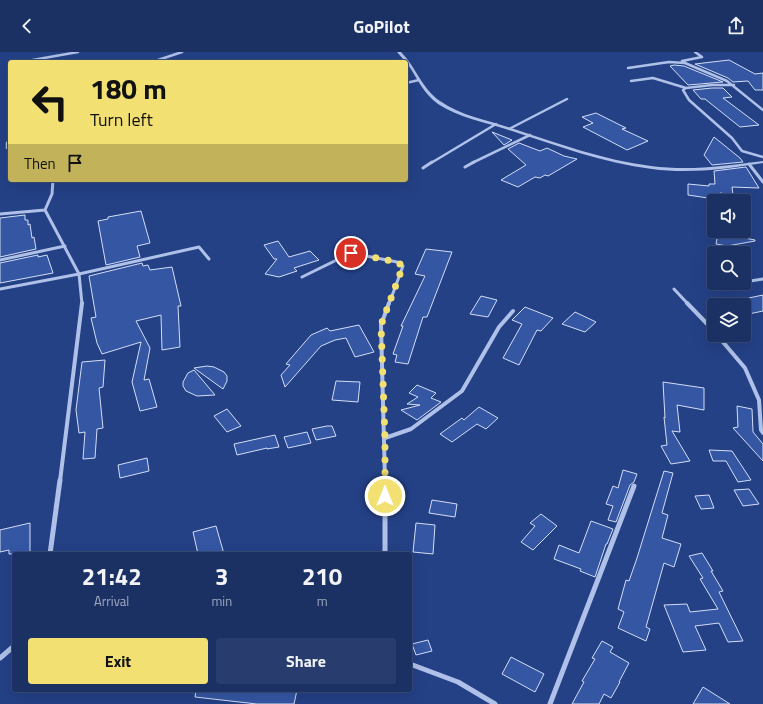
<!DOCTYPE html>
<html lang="en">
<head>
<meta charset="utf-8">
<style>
	body { margin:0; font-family:"Titillium Web",sans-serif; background:#283d6d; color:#f1f3f6; height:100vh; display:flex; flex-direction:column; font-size:15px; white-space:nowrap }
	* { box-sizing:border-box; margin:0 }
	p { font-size:13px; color:#a0a9bf }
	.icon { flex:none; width:22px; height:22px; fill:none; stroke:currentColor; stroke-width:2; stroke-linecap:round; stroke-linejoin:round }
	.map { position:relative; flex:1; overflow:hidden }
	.side { position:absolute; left:12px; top:500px; width:400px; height:140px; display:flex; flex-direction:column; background:#1b3164; border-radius:4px; box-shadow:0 4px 16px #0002,0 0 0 1px #394c78 }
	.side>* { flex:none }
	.banner { position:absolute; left:8px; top:8px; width:400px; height:122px; border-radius:4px; box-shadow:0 4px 16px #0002,0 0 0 1px #394c78; background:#f3e072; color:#111; overflow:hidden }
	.buttons { position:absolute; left:707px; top:142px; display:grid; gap:8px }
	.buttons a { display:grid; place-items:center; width:44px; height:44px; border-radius:4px; background:#1b3164; box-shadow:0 4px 16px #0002,0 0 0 1px #394c78; font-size:20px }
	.pin { position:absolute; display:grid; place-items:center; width:34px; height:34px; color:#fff; margin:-17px; border:2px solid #fff; border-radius:50%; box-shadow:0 1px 4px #0007 }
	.me { position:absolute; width:44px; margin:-22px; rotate:0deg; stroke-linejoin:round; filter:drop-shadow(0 0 3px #0008) }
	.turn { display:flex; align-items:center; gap:14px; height:84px; padding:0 16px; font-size:18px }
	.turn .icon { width:52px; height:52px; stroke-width:2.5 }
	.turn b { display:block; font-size:28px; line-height:34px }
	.then { display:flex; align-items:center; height:38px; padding:0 16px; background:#0003; gap:8px; font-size:15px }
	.eta { display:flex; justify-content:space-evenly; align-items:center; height:68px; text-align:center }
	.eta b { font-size:24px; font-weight:700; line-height:28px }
	.action { display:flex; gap:8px; margin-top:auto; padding:8px 16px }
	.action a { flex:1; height:46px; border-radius:4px; background:#f3e072; color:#111; font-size:16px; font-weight:700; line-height:46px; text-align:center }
	.action a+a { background:#283d6d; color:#f1f3f6 }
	header { display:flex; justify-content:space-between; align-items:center; height:52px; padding:0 16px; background:#1b3164; font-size:18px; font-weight:700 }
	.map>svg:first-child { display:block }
	.building { fill:#3456a3; stroke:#d3def7 }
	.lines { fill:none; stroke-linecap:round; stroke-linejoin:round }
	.minor-far3 { stroke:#afc1e9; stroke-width:2.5 }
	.minor-far2 { stroke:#afc1e9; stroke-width:3 }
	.minor-far1 { stroke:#afc1e9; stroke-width:4 }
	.minor { stroke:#afc1e9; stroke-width:5 }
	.tertiary { fill:#afc1e9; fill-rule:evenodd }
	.route { stroke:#f3e072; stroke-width:7; stroke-dasharray:0 12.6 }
</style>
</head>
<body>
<header><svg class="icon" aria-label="back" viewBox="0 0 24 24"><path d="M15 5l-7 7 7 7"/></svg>GoPilot<svg class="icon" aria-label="share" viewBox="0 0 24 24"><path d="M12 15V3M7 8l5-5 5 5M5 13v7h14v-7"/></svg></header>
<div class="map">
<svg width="763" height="652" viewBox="0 0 763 652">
	<rect width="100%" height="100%" fill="#244186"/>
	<path class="building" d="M729 8 755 22 763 21V38H755L748 29 733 30 728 26 695 12Z
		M674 13 684 14 723 30 688 33 670 14Z
		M712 36H723L732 45 723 46 759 73 740 75 705 47H701L693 38Z
		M596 61 626 76 622 77 648 89 627 98 583 75 593 71 582 65Z
		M492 80 512 88 504 93Z
		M714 85 740 106 743 110 712 113 704 103Z
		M519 91 540 99 547 96 564 104 577 107 548 124 545 123 540 126 535 125 518 135 501 128 526 113 508 97Z
		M746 115 759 136 732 135 733 143 720 141 721 148 688 143V132L709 134V132H715L714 119Z
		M141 159 150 191 137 194 140 205 106 213 98 169 108 167V165Z
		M25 163V168H28V173L30 172 32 186 34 185 36 197 0 205V166Z
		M718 181 755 188V189L727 194 716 192Z
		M278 189 289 205 310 199 319 208 294 216 297 219 279 225 265 222 277 207H274L264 193Z
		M426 197 452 200 427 265H423L408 312 395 310 397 303 393 302 403 274H401L425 224 415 222Z
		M38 203V205L47 203 53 221 0 231V211Z
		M142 211 143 214 148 213 150 218 172 215 181 254H178L180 295 162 298 161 263 136 269 150 296 144 328 149 327 157 355 140 359 132 330 141 290 102 302 97 291 91 266 96 265 89 224Z
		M763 243V259L744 263V247Z
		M481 244 497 248 488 265 470 262Z
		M525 255 553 266 541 279 537 278 519 313 503 306 522 272 512 268Z
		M575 260 596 270 585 280 562 272Z
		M359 273 374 300 355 305 346 286 335 288 321 294 285 335 281 323 290 313 286 312 311 283 327 276 330 279Z
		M105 308 103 335 99 336 103 376 97 377 95 406 83 407 85 380 79 381 76 358 82 310Z
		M207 314 214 315 224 320 227 324V329L223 337 194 316Z
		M194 318 215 343 197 344 186 339 183 334V330L188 321Z
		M336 329 360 330 358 350 332 348Z
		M663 330 704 336V358L677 353 680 380 672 379 690 409 671 412 661 394 667 393 664 365 665 366Z
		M417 333 436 341 431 346 441 350 417 368 401 358 420 353 407 352 418 345 409 341Z
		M737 354 752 357 753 380 763 392V409L733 376 738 375Z
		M479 355 498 366 486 377 477 372 452 390 440 382 462 366 464 368Z
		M227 357 241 374 227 380 214 364Z
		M327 374H332L336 384 316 388 312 377Z
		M307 380 311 391 288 396 284 385Z
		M275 383 279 395 267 397V396L237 403 234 392Z
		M709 398 732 399 751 428 738 430 726 409H713Z
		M147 406 149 419 120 426 118 413Z
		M623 418 637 422 634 430 630 433 616 470 608 468 613 454 606 452 613 434 618 436Z
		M664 419 673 421 662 461 668 463 662 486 681 492 674 515 664 511 646 575 650 577 646 589 618 576 624 560 618 557 626 528 629 529 637 506Z
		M749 437 759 452 743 454 734 438Z
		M709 443 714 456 701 457 695 444Z
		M432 448 457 452 455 465 429 461Z
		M541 462 557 474 533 498 521 490 535 474 530 471Z
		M591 469 613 477 607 492H606L595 525 580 519 581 517 554 507 559 493 579 501Z
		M30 471V502H9V498L0 500V478Z
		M416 471 435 473 433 502 413 500Z
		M216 474 224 502H198L193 480Z
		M702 501 713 519H711L723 539 719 540 743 589 728 590 719 571 695 574 706 598 683 600 664 553 687 552 690 560 718 557 700 527 703 526 689 504Z
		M428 588 432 599 416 603 412 592Z
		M602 589 613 595 610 600 629 611 619 630H620L611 646 604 642 599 652H572L584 630 582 629 595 607 592 606Z
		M511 605 544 622 535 640 502 622Z
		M703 635 730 652H693Z
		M196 638H297L294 652H257L195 645Z"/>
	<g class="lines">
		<path class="minor-far3" d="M682 9 702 5 695 0
			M28 10 27 9 78 0
			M152 10 182 0
			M628 16 669 10 685 11 727 29 763 58
			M631 29 653 26 686 36
			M406 31 419 28
			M734 33H712L686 36 683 38 689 48 732 86 742 99 763 105
			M509 77 567 47
			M10 88 7 91V96L10 98
			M431 111 496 72
			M472 111 530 83"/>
		<path class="minor-far2" d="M749 112 763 130
			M465 115 474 110
			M423 116 432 110
			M45 158 52 142 53 128
			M0 162 45 158 79 222 0 237
			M0 208 65 194
			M302 225 351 201 397 210 403 214 389 252
			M744 230 763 227
			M674 237 688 252
			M82 252 79 222 199 195 209 207"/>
		<path class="minor-far1" d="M687 251 714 279
			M717 283 745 316 759 348 761 378 763 381
			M385 386 411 377 462 339 499 275 513 259
			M60 429 82 251
			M385 429 381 273 389 251"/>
		<path class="minor" d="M385 428V502
			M50 502 60 428
			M0 606 14 594
			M410 612 458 630 495 652
			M550 652 634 434"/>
		<path class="tertiary" d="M397 0H401C416 15 422 37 440 49 461 64 488 68 511 76 557 91 603 108 651 114 689 119 726 114 763 109V111C726 117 689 122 652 117 603 111 555 93 509 78 485 70 459 66 438 52 424 42 418 28 409 14 405 9 401 5 397 0Z"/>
	</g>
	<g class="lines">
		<path class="route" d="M351 201 397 210 403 214 381 273 385 386V444"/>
	</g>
</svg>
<div class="buttons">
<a><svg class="icon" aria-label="sound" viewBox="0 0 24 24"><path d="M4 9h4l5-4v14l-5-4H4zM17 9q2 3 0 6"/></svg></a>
<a><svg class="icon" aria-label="search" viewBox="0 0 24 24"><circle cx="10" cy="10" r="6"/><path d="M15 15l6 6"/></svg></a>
<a><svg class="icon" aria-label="layers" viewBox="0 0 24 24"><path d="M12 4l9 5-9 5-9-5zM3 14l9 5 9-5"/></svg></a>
</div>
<div class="pin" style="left:351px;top:201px;background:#d93025"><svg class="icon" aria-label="arrive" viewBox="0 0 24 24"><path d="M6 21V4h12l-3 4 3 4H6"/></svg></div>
<svg class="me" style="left:385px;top:444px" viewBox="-20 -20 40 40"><circle r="17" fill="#f3e072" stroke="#fff" stroke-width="3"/><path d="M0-11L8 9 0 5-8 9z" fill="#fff"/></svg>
<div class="banner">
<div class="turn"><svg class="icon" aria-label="left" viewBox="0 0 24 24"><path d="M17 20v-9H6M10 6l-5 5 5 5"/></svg><div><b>180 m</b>Turn left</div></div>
<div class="then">Then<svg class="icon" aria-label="arrive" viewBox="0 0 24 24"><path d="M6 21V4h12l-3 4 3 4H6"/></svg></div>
</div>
<section class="side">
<div class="eta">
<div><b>21:42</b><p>Arrival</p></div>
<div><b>3</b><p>min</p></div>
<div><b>210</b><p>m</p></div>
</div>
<div class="action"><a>Exit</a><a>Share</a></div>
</section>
</div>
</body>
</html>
